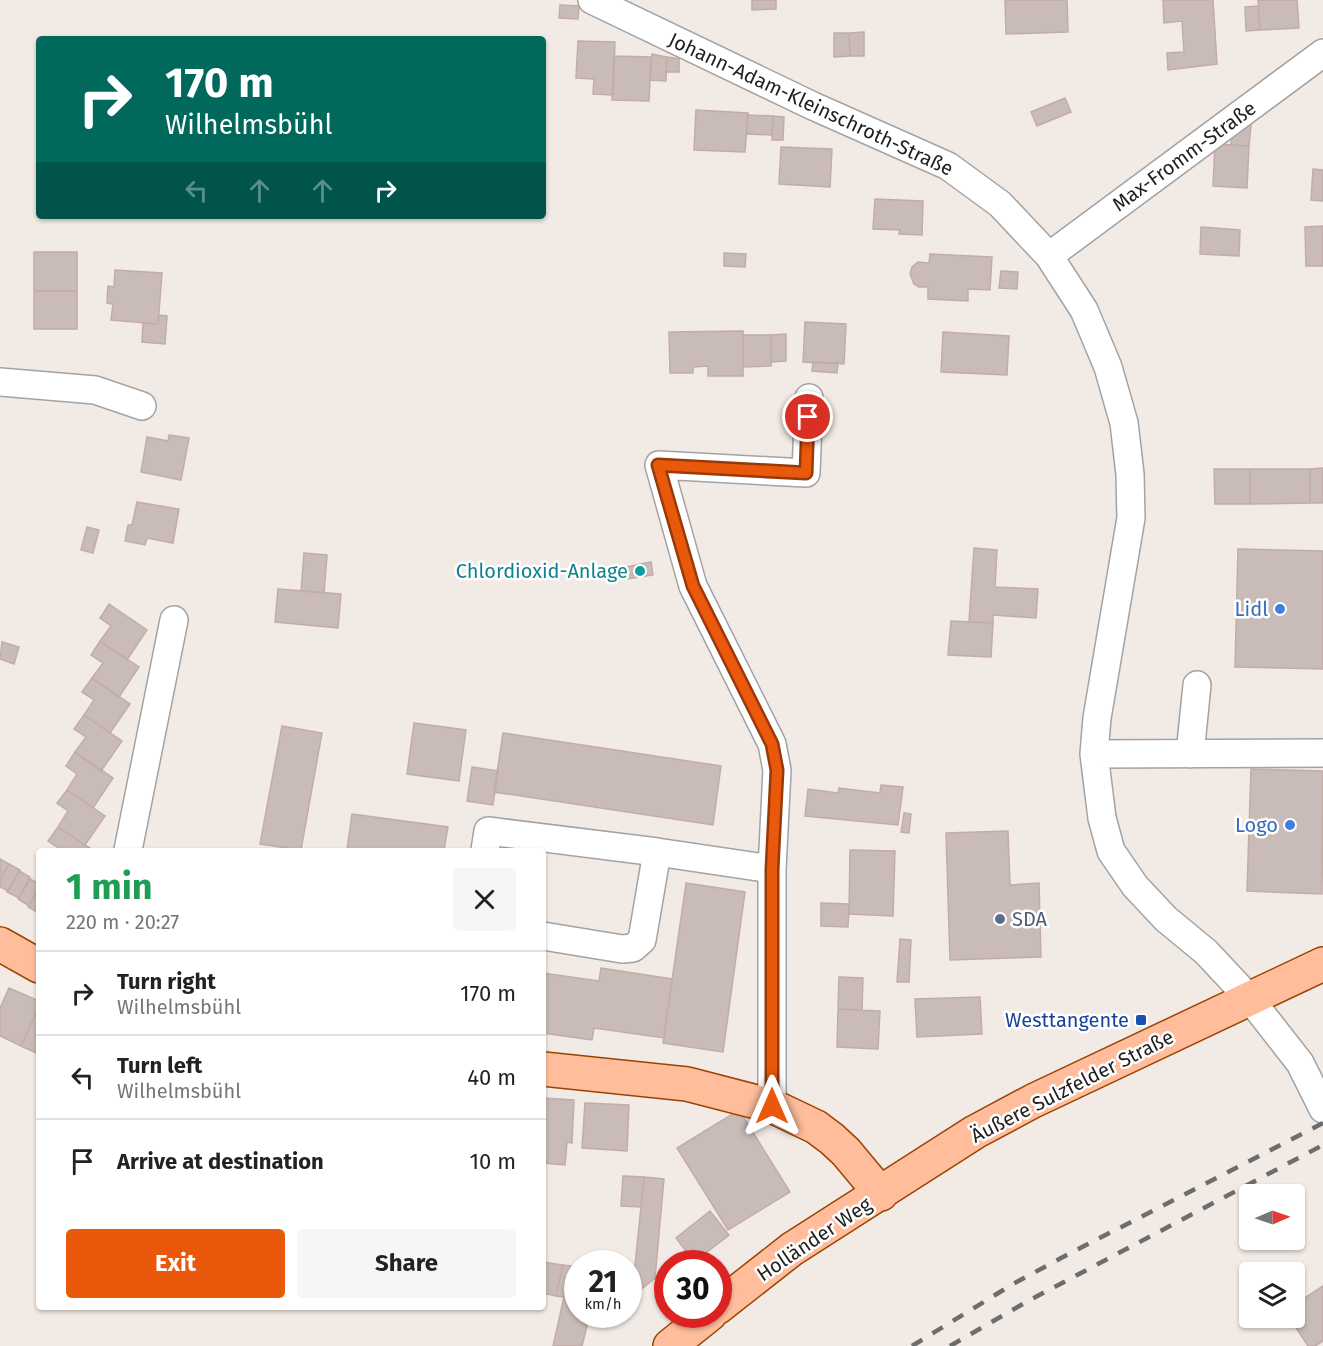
<!DOCTYPE html>
<html lang="en">
<head>
<meta charset="utf-8">
<style>
	body { margin:0; font-family:"Fira Sans",sans-serif; background:#f6f6f6; color:#222; height:100vh; display:flex; flex-direction:column; font-size:22px; white-space:nowrap }
	* { box-sizing:border-box; margin:0 }
	p { font-size:20px; color:#767676 }
	.icon { flex:none; width:33px; height:33px; fill:none; stroke:currentColor; stroke-width:2; stroke-linecap:round; stroke-linejoin:round }
	.map { position:relative; flex:1; overflow:hidden }
	.sheet { position:absolute; left:36px; top:848px; width:510px; height:462px; display:flex; flex-direction:column; background:#fff; border-radius:6px; box-shadow:0 2px 4px #0004 }
	.sheet>* { flex:none }
	.banner { position:absolute; left:36px; top:36px; width:510px; height:183px; border-radius:6px; box-shadow:0 2px 4px #0004; background:#00695c; color:#fff; overflow:hidden }
	.needle { width:39px; rotate:88deg }
	.tools { position:absolute; left:1239px; top:1184px; display:grid; gap:12px }
	.tools a { display:grid; place-items:center; width:66px; height:66px; border-radius:6px; background:#fff; box-shadow:0 2px 4px #0004; font-size:30px }
	.speed { position:absolute; left:564px; top:1250px; display:flex; gap:12px; font-size:30px; font-weight:700; text-align:center }
	.speed>* { display:grid; place-content:center; width:78px; height:78px; border-radius:50%; background:#fff; box-shadow:0 2px 4px #0004; line-height:1 }
	.speed small { font-size:15px; font-weight:400 }
	.speed .limit { border:9px solid #d22; background:#fff; color:#111 }
	.pin { position:absolute; display:grid; place-items:center; width:51px; height:51px; color:#fff; margin:-26px; border:3px solid #fff; border-radius:50%; box-shadow:0 2px 6px #0007 }
	.me { position:absolute; width:66px; margin:-33px; rotate:0deg; stroke-linejoin:round; filter:drop-shadow(0 0 4px #0008) }
	.turn { display:flex; align-items:center; gap:21px; height:126px; padding:0 30px; font-size:27px }
	.turn .icon { width:78px; height:78px; stroke-width:2.5 }
	.turn b { display:block; font-size:42px; line-height:51px }
	.lanes { display:flex; align-items:center; height:57px; padding:0 30px; background:#0003; justify-content:center; gap:30px; direction:ltr }
	.lanes .off { opacity:.35 }
	.round { display:grid; place-items:center; flex:none; width:63px; height:63px; border-radius:6px; background:#f6f6f6 }
	.overview { display:flex; align-items:center; justify-content:space-between; height:102px; padding:0 30px }
	h1 { font-size:36px; font-weight:700; line-height:45px; color:#1e9e55 }
	.primary-button { display:flex; gap:12px; margin-top:auto; padding:12px 30px }
	.primary-button a { flex:1; height:69px; border-radius:6px; background:#ea580c; color:#fff; font-size:24px; font-weight:700; line-height:69px; text-align:center }
	.primary-button a+a { background:#f6f6f6; color:#222 }
	ul { padding:0; list-style:none }
	li { display:flex; align-items:center; gap:18px; height:84px; padding:0 30px; border-top:2px solid #e0e0e0 }
	li div { flex:1 }
	li b { display:block; font-size:22px }
	li em { font-style:normal }
	.map>svg:first-child { display:block }
	.building { fill:#c9bbb8; stroke:#c4aca6; stroke-width:1.5 }
	.lines { fill:none; stroke-linecap:round; stroke-linejoin:round }
	.minor-casing { stroke:#a3a3a3; stroke-width:30 }
	.major-casing { stroke:#9b4400; stroke-width:36 }
	.minor { stroke:#fff; stroke-width:27 }
	.major { stroke:#ffbd9c; stroke-width:33 }
	.rail { stroke:#6d6d6d; stroke-width:4.5; stroke-dasharray:12 12; stroke-linecap:butt }
	.route-casing { stroke:#983908; stroke-width:15 }
	.route { stroke:#ea580c; stroke-width:10 }
	.culture-dot { fill:#0f9aa8; stroke:#fff; stroke-width:2 }
	.shop-dot { fill:#3f7fe0; stroke:#fff; stroke-width:2 }
	.service-dot { fill:#5c6f8a; stroke:#fff; stroke-width:2 }
	.transit-dot { fill:#1a4fb4; stroke:#fff; stroke-width:2 }
	.labels { text-anchor:middle; stroke-width:5; stroke-linejoin:round; paint-order:stroke }
	.street-label { font-size:20px; fill:#1f1f1f; stroke:#fff }
	.culture-label { font-size:20px; fill:#0d838f; stroke:#fff; text-anchor:end }
	.shop-label { font-size:20px; fill:#366cbe; stroke:#fff; text-anchor:end }
	.service-label { font-size:20px; fill:#4e5e75; stroke:#fff; text-anchor:start }
	.transit-label { font-size:20px; fill:#164399; stroke:#fff; text-anchor:end }
</style>
</head>
<body>
<div class="map">
<svg width="1323" height="1346" viewBox="0 0 1323 1346">
	<rect width="100%" height="100%" fill="#f1eae5"/>
	<path class="building" d="M752 0H776V9L752 10Z
		M1005 0H1067L1068 32 1006 34Z
		M1163 0H1213L1217 64 1168 70 1167 53 1184 52 1182 21 1164 23Z
		M1258 0H1297L1299 28 1260 30Z
		M560 5 579 6 578 19 559 18Z
		M1258 6 1260 30 1246 31 1245 7Z
		M864 32V56H850L849 33Z
		M834 33H849L850 56 834 57Z
		M578 41 615 42 613 95 593 94 594 79 576 78Z
		M652 54 667 57 666 81 650 80Z
		M614 56 651 57 649 101 612 100Z
		M667 57 679 59V72H666Z
		M1065 98 1071 112 1037 126 1031 112Z
		M696 110 748 113 745 152 694 150Z
		M747 115 773 116 772 135 747 134Z
		M773 116 784 117 783 140H772Z
		M1239 124 1251 125 1249 146 1231 145 1232 130Z
		M1215 144 1249 146 1247 188 1213 186Z
		M781 147 832 149 830 187 779 184Z
		M1313 169 1323 170V201L1311 200Z
		M875 199 923 201 922 235 899 234 900 230 873 229Z
		M1323 226V266H1306L1305 227Z
		M1201 227 1240 230 1239 256 1200 254Z
		M34 252H77V291H34Z
		M724 253 746 254 745 267 724 266Z
		M930 254 992 257 990 290 968 289V301L928 299V287H919L914 284 910 274 912 267 918 262 929 263Z
		M115 270 162 273 158 324 111 320 113 304 107 303 108 286 114 287Z
		M1001 271 1018 272 1017 289 999 288Z
		M34 291H77V329H34Z
		M159 315 167 316 165 344 142 342 143 323 158 324Z
		M805 322 846 324 844 364 803 362Z
		M743 331V376H708V366L693 367V373H670L669 332Z
		M943 332 1009 336 1007 375 941 372Z
		M786 334V361L771 362V335Z
		M743 335H771V366L743 367Z
		M813 362 838 363 837 373 812 371Z
		M169 435 189 438 181 480 141 472 147 437 168 441Z
		M1323 468V503H1310V469Z
		M1214 469H1250V504H1215Z
		M1250 469H1310V503L1250 504Z
		M137 502 179 509 173 543 147 538 145 545 125 541 128 525H132Z
		M87 527 99 530 93 553 81 550Z
		M974 548 997 550 995 587 1038 589 1036 618 993 615V623L969 622Z
		M1238 549 1323 551V669L1235 667Z
		M304 553 327 555 324 593 301 591Z
		M651 562 653 575 628 579 626 567Z
		M278 589 341 594 338 628 275 622Z
		M109 604 147 630 127 660 100 641 111 626 100 618Z
		M951 621 993 623 991 657 948 655Z
		M100 641 139 667 119 697 92 678 103 663 91 655Z
		M2 642 19 647 14 664 0 659Z
		M92 678 130 704 110 733 84 715 94 700 82 692Z
		M84 715 122 741 101 771 75 752 86 737 74 729Z
		M414 723 466 730 459 781 407 774Z
		M282 726 322 733 301 850 260 844Z
		M503 733 721 766 713 825 494 792Z
		M75 752 113 778 93 808 67 790 77 774 66 766Z
		M472 767 498 771 493 805 467 801Z
		M1251 769 1323 771 1322 894 1247 891Z
		M881 785 903 787 898 825 805 816 808 789 838 793 839 788 880 793Z
		M67 790 105 816 85 845 58 827 68 811 57 803Z
		M904 813 911 814 909 833 901 832Z
		M352 814 448 827 444 850H347Z
		M58 827 85 845 93 850H58L60 849 48 841Z
		M1008 831 1010 885 1039 883 1041 957 950 960 946 833Z
		M850 850 895 851 893 916 849 914Z
		M0 859 9 864 0 880Z
		M9 864 20 870 8 891 0 887V880Z
		M19 871 30 877 19 898 7 892Z
		M30 879 39 884V888L29 906 18 899Z
		M686 883 745 892 723 1052 663 1043Z
		M39 888V913L28 907Z
		M821 903 849 904 848 927 821 926Z
		M900 939 911 940 909 982H897Z
		M601 968 672 979 664 1038 594 1028 592 1040 543 1033V973L599 981Z
		M839 977 863 978 862 1010 838 1009Z
		M9 988 39 1001V1007L21 1046 0 1036V1008Z
		M980 997 982 1034 917 1037 915 999Z
		M39 1007V1054L21 1046Z
		M838 1009 880 1011 878 1049 837 1047Z
		M543 1098 574 1100 572 1143 567 1142 565 1165 543 1163Z
		M585 1103 629 1105 627 1151 582 1148Z
		M739 1110 790 1192 728 1230 677 1148Z
		M623 1176 644 1177 641 1207 621 1206Z
		M644 1177 664 1179 655 1278 633 1296 628 1295V1275H634Z
		M710 1211 729 1235 694 1262 676 1238Z
		M543 1262 563 1265 556 1296 543 1293Z
		M563 1265 578 1267V1314H590L582 1346H553L564 1297 556 1296Z
		M1323 1286V1341L1315 1346H1308L1289 1317H1294V1305Z"/>
	<g class="lines">
		<g class="minor-casing">
			<path id="minor" d="M592 0 813 106 948 166 1000 204 1049 256 1084 310 1108 367 1124 423 1130 474 1131 518 1097 718 1094 754 1102 818 1111 851 1135 886 1166 919 1206 952 1250 999 1300 1063 1323 1109
				M1049 256 1323 53
				M0 382 95 390 142 406
				M1094 754 1323 753
				M1190 754 1197 685
				M128 850 174 620
				M485 850 488 831 657 852 772 869
				M543 936 622 949 633 948 642 940 657 852
				M772 1106V869L777 770 772 744 693 586 659 465 806 473 809 398"/>
		</g>
		<g class="major-casing">
			<path id="major" d="M0 944 39 966
				M543 1069 687 1084 772 1106 816 1127 832 1139 846 1152 881 1194
				M718 1307 792 1249 975 1132 1033 1101 1323 964
				M670 1346 710 1314"/>
		</g>
		<use href="#minor" class="minor"/>
		<use href="#major" class="major"/>
		<path class="rail" d="M912 1346 1013 1284 1063 1257 1323 1123
			M950 1346 1028 1301 1323 1145"/>
	</g>
	<g class="lines">
		<g class="route-casing">
			<path id="route" d="M772 1106V869L777 770 772 744 693 586 658 465 806 473 808 417"/>
		</g>
		<use href="#route" class="route"/>
	</g>
	<circle class="culture-dot" cx="640" cy="571" r="6"/>
	<g class="shop-dot">
		<circle cx="1280" cy="609" r="6"/>
		<circle cx="1290" cy="825" r="6"/>
	</g>
	<circle class="service-dot" cx="1000" cy="919" r="6"/>
	<rect class="transit-dot" x="1135" y="1014" width="12" height="12" rx="3"/>
	<g class="labels">
		<g class="street-label">
			<text transform="translate(811 104) rotate(25)" y="7">Johann-Adam-Kleinschroth-Straße</text>
			<text transform="translate(1184 156) rotate(-36)" y="7">Max-Fromm-Straße</text>
			<text transform="translate(1072 1086) rotate(-27)" y="7">Äußere Sulzfelder Straße</text>
			<text transform="translate(814 1239) rotate(-34)" y="7">Holländer Weg</text>
		</g>
		<g class="culture-label">
			<text x="628" y="578">Chlordioxid-Anlage</text>
		</g>
		<g class="shop-label">
			<text x="1268" y="616">Lidl</text>
			<text x="1278" y="832">Logo</text>
		</g>
		<g class="service-label">
			<text x="1012" y="926">SDA</text>
		</g>
		<g class="transit-label">
			<text x="1129" y="1027">Westtangente</text>
		</g>
	</g>
</svg>
<div class="tools">
<a><svg class="needle" viewBox="-14 -14 28 28"><path d="M0-13l5 13h-10z" fill="#e53935"/><path d="M0 13l5-13h-10z" fill="#767676"/></svg></a>
<a><svg class="icon" aria-label="layers" viewBox="0 0 24 24"><path d="M12 4l9 5-9 5-9-5zM3 14l9 5 9-5"/></svg></a>
</div>
<div class="speed"><div>21<small>km/h</small></div><div class="limit">30</div></div>
<div class="pin" style="left:808px;top:417px;background:#d93025"><svg class="icon" aria-label="arrive" viewBox="0 0 24 24"><path d="M6 21V4h12l-3 4 3 4H6"/></svg></div>
<svg class="me" style="left:772px;top:1106px" viewBox="-20 -20 40 40"><path d="M0-17L14 15 0 8-14 15z" fill="#ea580c" stroke="#fff" stroke-width="4"/></svg>
<div class="banner">
<div class="turn"><svg class="icon" aria-label="right" viewBox="0 0 24 24"><path d="M7 20v-9h11M14 6l5 5-5 5"/></svg><div><b>170 m</b>Wilhelmsbühl</div></div>
<div class="lanes"><svg class="icon off" aria-label="left" viewBox="0 0 24 24"><path d="M17 20v-9H6M10 6l-5 5 5 5"/></svg><svg class="icon off" aria-label="ahead" viewBox="0 0 24 24"><path d="M12 20V5M6 11l6-6 6 6"/></svg><svg class="icon off" aria-label="ahead" viewBox="0 0 24 24"><path d="M12 20V5M6 11l6-6 6 6"/></svg><svg class="icon" aria-label="right" viewBox="0 0 24 24"><path d="M7 20v-9h11M14 6l5 5-5 5"/></svg></div>
</div>
<section class="sheet">
<div class="overview"><div><h1>1 min</h1><p>220 m · 20:27</p></div><a class="round"><svg class="icon" aria-label="close" viewBox="0 0 24 24"><path d="M6 6l12 12M18 6L6 18"/></svg></a></div>
<ul>
<li><svg class="icon" aria-label="right" viewBox="0 0 24 24"><path d="M7 20v-9h11M14 6l5 5-5 5"/></svg><div><b>Turn right</b><p>Wilhelmsbühl</p></div><em>170 m</em></li>
<li><svg class="icon" aria-label="left" viewBox="0 0 24 24"><path d="M17 20v-9H6M10 6l-5 5 5 5"/></svg><div><b>Turn left</b><p>Wilhelmsbühl</p></div><em>40 m</em></li>
<li><svg class="icon" aria-label="arrive" viewBox="0 0 24 24"><path d="M6 21V4h12l-3 4 3 4H6"/></svg><div><b>Arrive at destination</b></div><em>10 m</em></li>
</ul>
<div class="primary-button"><a>Exit</a><a>Share</a></div>
</section>
</div>
</body>
</html>
